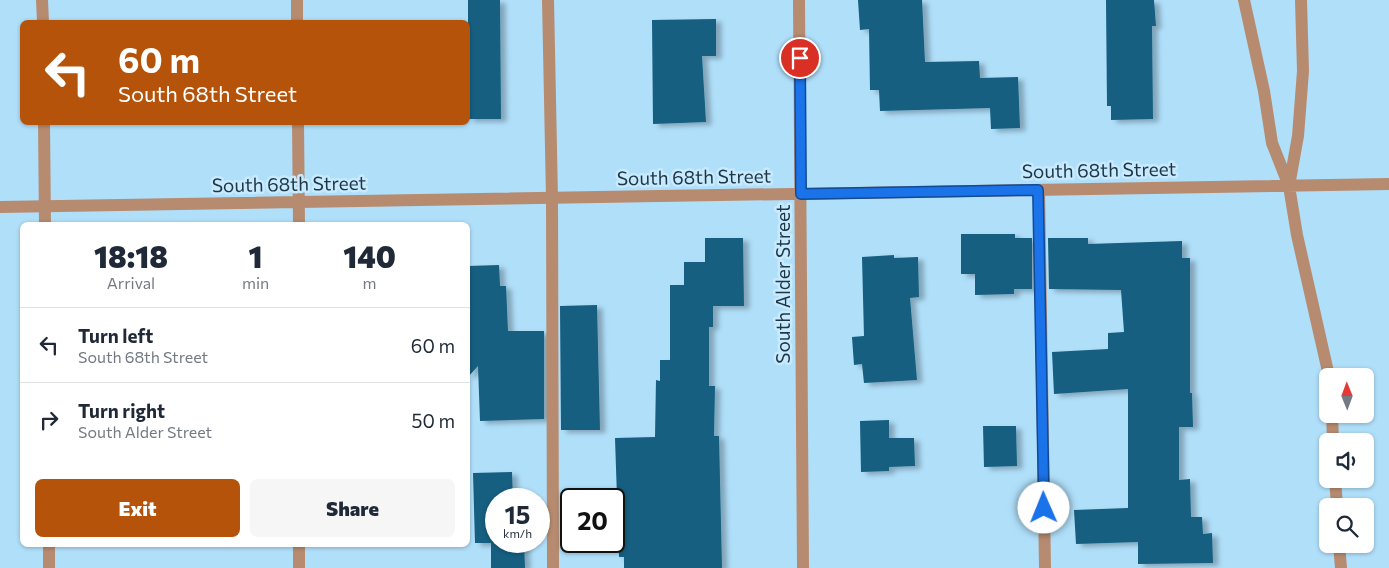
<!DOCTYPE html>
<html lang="en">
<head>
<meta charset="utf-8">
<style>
	body { margin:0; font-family:Commissioner,sans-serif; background:#f6f6f7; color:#1f2937; height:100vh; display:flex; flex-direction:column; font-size:19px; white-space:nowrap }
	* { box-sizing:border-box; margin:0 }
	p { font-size:16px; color:#747a83 }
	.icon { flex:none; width:28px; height:28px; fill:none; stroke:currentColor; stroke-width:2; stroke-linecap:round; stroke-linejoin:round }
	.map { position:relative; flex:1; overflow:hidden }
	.sheet { position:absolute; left:20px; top:222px; width:450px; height:325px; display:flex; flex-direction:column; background:#fff; border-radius:8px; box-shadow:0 1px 4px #0004 }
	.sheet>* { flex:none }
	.hud { position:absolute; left:20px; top:20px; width:450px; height:105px; border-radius:8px; box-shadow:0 1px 4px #0004; background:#b45309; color:#fff; overflow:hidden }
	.needle { width:32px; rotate:359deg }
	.buttons { position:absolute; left:1319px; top:368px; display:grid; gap:10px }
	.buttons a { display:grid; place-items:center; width:55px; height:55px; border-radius:8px; background:#fff; box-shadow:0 1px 4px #0004; font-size:25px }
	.speed { position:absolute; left:485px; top:488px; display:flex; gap:10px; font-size:25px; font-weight:700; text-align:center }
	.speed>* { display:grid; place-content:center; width:65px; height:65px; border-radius:50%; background:#fff; box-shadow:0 1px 4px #0004; line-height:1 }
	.speed small { font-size:12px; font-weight:400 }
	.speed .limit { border:2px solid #111; border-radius:8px; background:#fff; color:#111 }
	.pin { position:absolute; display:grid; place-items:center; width:42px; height:42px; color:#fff; margin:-21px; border:2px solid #fff; border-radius:50%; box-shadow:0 1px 5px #0007 }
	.me { position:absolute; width:55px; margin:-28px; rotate:359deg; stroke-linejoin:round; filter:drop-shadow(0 0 4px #0008) }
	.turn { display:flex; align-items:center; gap:18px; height:105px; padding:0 15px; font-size:22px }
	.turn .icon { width:65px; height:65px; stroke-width:2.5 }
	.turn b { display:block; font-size:35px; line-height:42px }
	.eta { display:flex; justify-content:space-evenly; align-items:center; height:85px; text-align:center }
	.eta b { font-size:30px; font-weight:800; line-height:35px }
	.cta { display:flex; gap:10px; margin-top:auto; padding:10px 15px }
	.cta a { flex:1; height:58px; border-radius:8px; background:#b45309; color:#fff; font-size:20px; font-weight:800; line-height:58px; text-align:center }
	.cta a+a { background:#f6f6f7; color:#1f2937 }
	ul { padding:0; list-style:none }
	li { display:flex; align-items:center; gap:15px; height:75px; padding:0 15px; border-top:1px solid #e0e1e3 }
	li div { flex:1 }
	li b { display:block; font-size:19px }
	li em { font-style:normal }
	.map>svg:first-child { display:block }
	.building { fill:#145e80; filter:url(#shadow) }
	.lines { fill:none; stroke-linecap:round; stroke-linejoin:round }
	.lane { stroke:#b78b70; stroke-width:12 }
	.street { stroke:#b78b70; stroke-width:12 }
	.route-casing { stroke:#114b97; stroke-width:12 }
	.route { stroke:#1a73e8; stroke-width:9 }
	.labels { text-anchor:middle; stroke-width:5; stroke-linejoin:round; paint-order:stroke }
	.street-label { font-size:19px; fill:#1e3643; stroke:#c7eaff }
</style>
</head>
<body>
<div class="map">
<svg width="1389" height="568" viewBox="0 0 1389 568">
	<defs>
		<filter id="shadow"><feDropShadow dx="5.5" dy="3" stdDeviation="2.5" flood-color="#0004"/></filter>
	</defs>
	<rect width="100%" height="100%" fill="#b0dffa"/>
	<path class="building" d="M468 0H500L501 119H468Z
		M858 0H922L925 62 979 61 980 78 1018 77 1020 128 991 129 990 108 880 111 879 90H870L869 29 860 30Z
		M1106 0H1154L1156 26H1152L1153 119 1111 120V106H1107Z
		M716 19V56H702L706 122 653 124 652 20Z
		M961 234H1015V238H1032V289H1014V294L975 295V274H961Z
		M705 238H743L744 306H713V327H709V386H715L714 436H719L722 568H624V557H619L615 438 655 437 656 380 660 381V360H670V285H684V262H705Z
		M1048 238H1088V244L1182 241V258H1190V393H1192L1193 427H1179V480L1190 479 1191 517H1202L1203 534 1212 533 1213 563 1138 564V542L1076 544 1074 510 1128 508V389L1054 394 1052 352 1108 349V333L1124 332 1121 290 1049 289Z
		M894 255V258L918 257 919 297 910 298 917 380 864 383 862 364 854 365 852 337 864 336 862 257Z
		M499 265 500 286H506L508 331H544V419L480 421 478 366 468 377V266Z
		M597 305 600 430H561L560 306Z
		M889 420V438H914L915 466 889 467V471L861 472 860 421Z
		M983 426H1016L1017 466 984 467Z
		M512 472 513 499H496V541H524L525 568H491V543H475L473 473Z"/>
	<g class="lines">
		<path class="lane" d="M42 0 43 22
			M548 0 552 198 553 568
			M44 122 45 225
			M1039 190 1045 568
			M49 545V568"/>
		<path class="street" d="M297 0V22
			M799 0 803 568
			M1244 0 1264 91 1272 143 1289 186 1297 235 1329 376
			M298 122 299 225
			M1289 186 1298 136 1303 71 1301 0
			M0 207 1389 184
			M1332 414 1333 441
			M1335 479 1337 506
			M1339 544 1341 568
			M299 545V568"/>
	</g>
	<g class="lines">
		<g class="route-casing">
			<path id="route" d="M800 58 801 194 1038 190 1044 508"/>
		</g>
		<use href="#route" class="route"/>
	</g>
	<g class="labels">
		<g class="street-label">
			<text transform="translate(1099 170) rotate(-1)" y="7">South 68th Street</text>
			<text transform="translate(694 177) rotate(-1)" y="7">South 68th Street</text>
			<text transform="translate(289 184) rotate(-1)" y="7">South 68th Street</text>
			<text transform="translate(783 284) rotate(-90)" y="7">South Alder Street</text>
		</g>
	</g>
</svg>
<div class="buttons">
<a><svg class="needle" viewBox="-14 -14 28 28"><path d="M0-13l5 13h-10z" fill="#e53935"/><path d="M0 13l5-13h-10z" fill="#747a83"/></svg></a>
<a><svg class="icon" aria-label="sound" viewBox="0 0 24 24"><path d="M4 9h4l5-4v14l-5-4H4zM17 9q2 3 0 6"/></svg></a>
<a><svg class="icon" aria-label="search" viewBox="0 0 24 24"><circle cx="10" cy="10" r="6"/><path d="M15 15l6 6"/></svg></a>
</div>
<div class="speed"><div>15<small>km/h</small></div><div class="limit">20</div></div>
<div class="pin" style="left:800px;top:58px;background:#d93025"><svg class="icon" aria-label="arrive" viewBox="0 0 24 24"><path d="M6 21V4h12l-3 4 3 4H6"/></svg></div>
<svg class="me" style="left:1044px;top:508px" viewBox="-20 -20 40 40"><circle r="19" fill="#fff"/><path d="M0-13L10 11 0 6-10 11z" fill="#1a73e8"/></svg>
<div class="hud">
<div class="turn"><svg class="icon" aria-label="left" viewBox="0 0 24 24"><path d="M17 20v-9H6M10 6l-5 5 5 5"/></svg><div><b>60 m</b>South 68th Street</div></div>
</div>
<section class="sheet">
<div class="eta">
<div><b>18:18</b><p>Arrival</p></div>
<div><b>1</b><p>min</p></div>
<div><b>140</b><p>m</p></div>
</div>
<ul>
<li><svg class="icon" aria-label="left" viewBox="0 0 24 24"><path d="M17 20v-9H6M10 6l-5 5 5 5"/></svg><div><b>Turn left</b><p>South 68th Street</p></div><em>60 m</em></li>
<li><svg class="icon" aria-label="right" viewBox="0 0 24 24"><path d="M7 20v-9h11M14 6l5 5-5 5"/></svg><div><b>Turn right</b><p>South Alder Street</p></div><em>50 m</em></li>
</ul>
<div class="cta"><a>Exit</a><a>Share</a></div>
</section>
</div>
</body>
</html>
